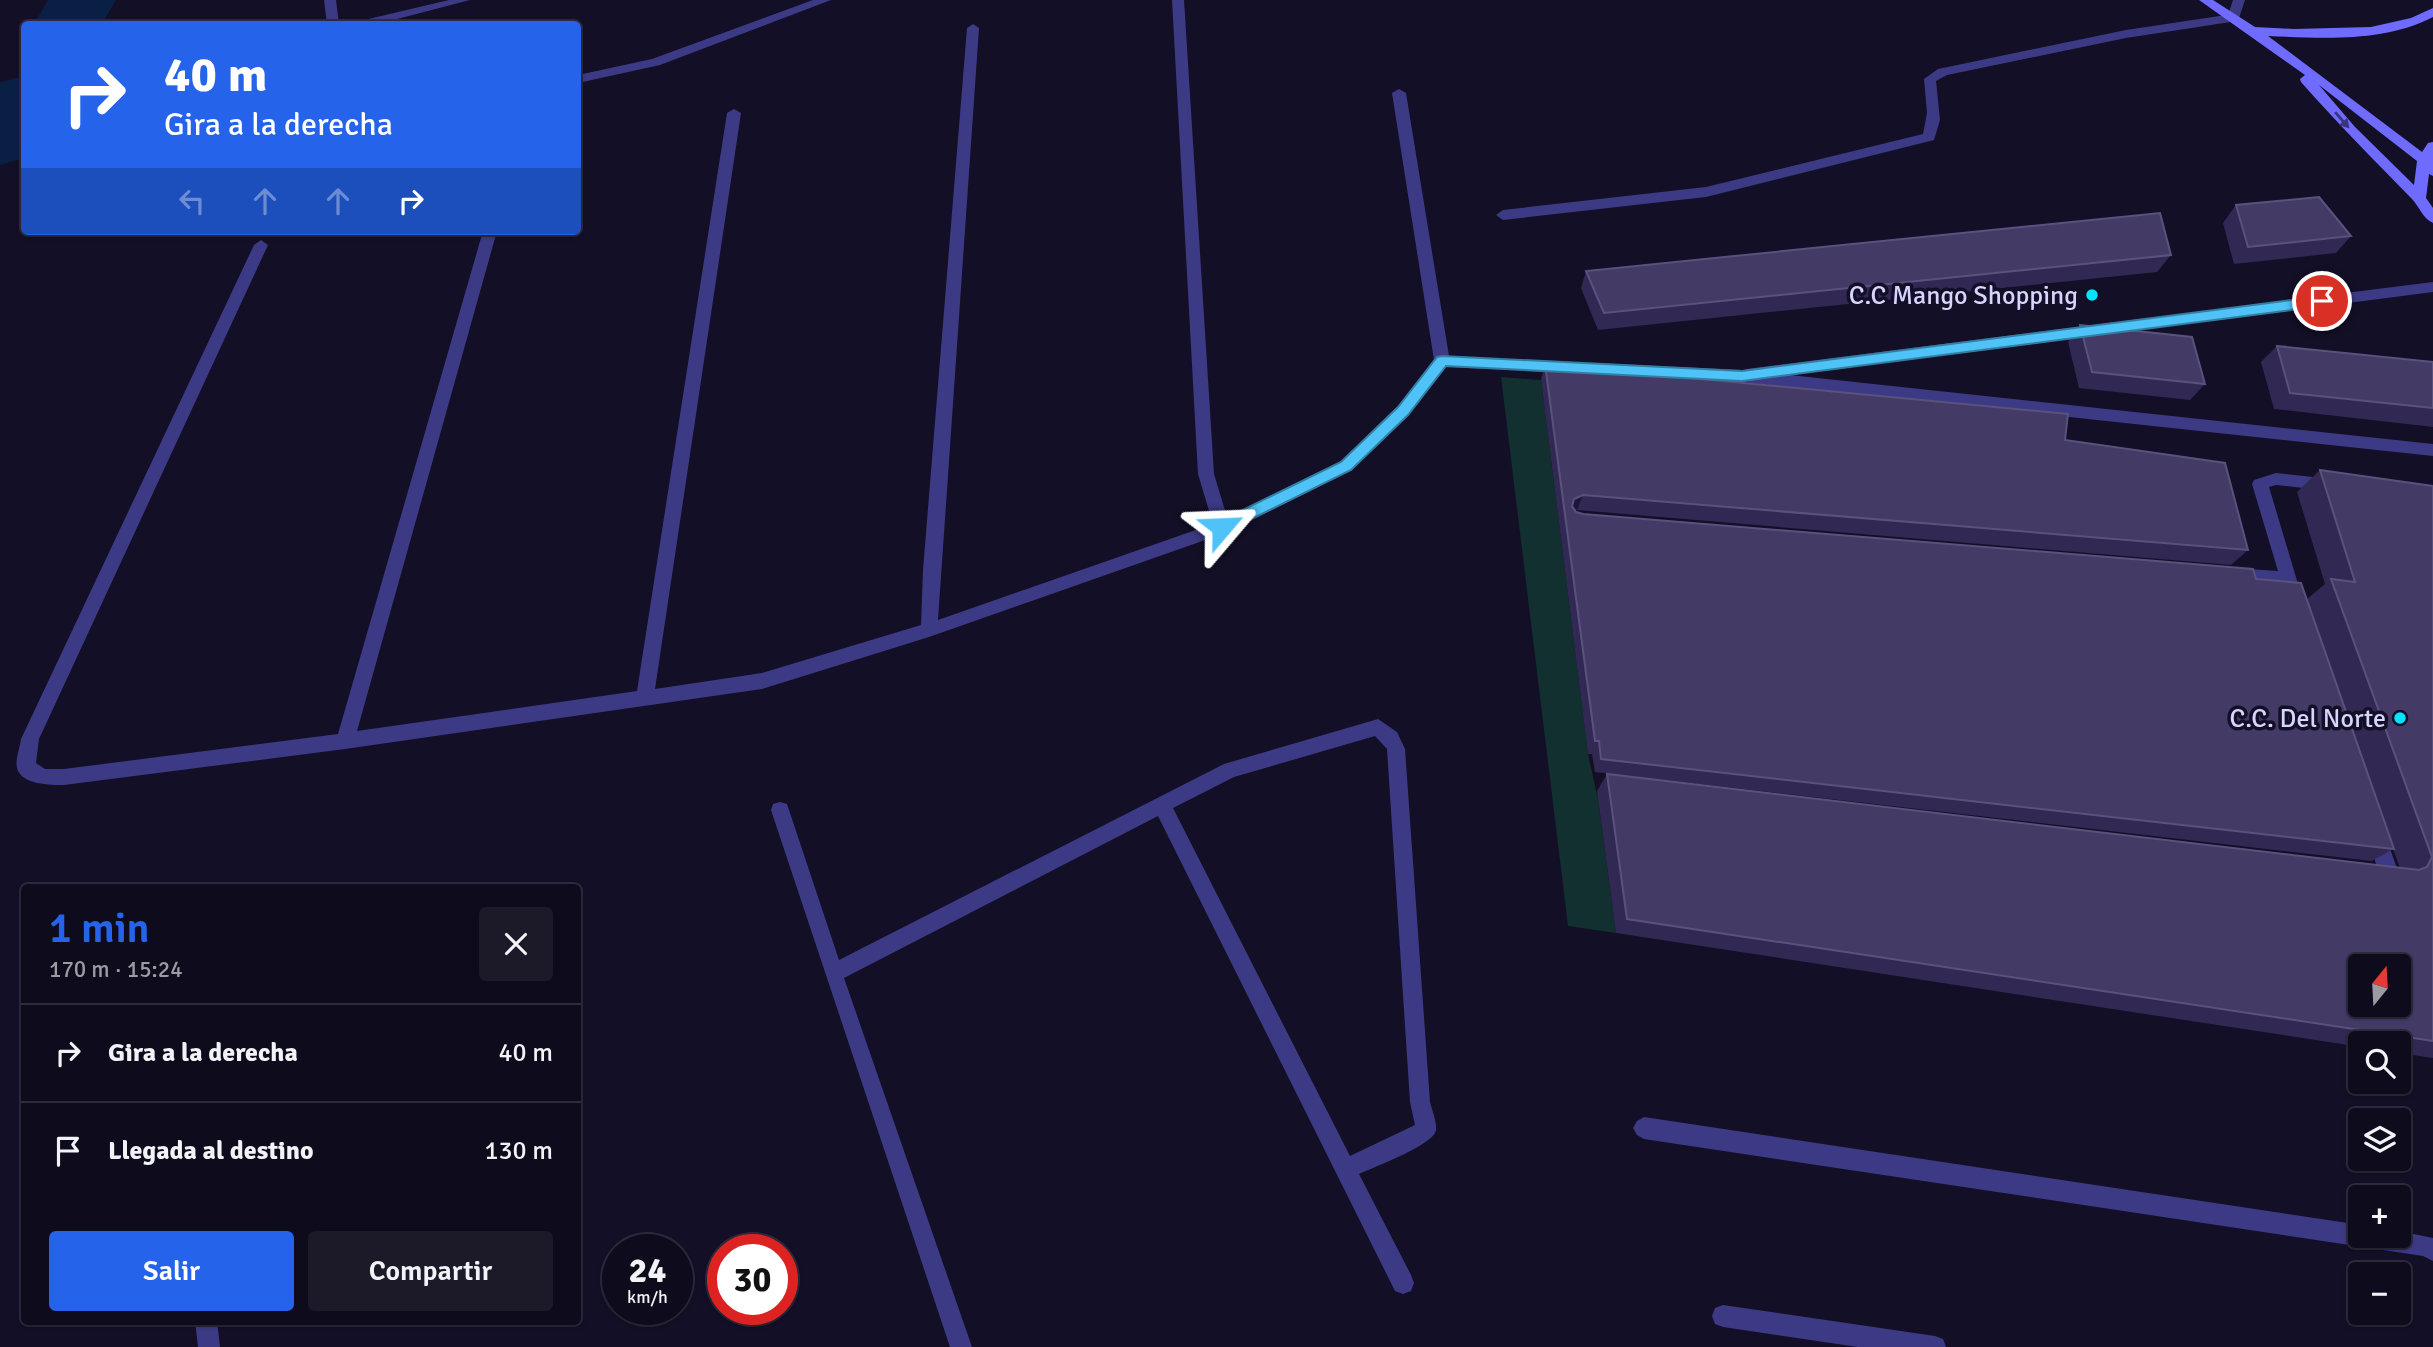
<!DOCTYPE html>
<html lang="es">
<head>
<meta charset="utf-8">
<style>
	body { margin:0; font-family:Signika,sans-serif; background:#1c1929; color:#f1f3f6; height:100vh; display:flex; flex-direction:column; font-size:26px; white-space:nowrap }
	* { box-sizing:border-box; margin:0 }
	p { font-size:23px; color:#9b9ba3 }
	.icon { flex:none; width:38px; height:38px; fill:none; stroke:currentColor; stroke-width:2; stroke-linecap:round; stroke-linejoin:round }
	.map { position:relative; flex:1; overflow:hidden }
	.details { position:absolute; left:21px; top:884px; width:560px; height:441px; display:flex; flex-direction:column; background:#0e0b1c; border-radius:7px; box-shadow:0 2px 5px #0004,0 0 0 2px #2e2b3b }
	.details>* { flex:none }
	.hud { position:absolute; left:21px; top:21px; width:560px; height:214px; border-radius:7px; box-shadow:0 2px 5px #0004,0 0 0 2px #2e2b3b; background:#2563eb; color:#fff; overflow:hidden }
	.needle { width:46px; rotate:18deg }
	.controls { position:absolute; left:2348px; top:954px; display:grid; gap:14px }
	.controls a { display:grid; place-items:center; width:63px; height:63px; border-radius:7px; background:#0e0b1c; box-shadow:0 2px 5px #0004,0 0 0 2px #2e2b3b; font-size:35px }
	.speed { position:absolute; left:602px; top:1234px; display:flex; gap:14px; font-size:35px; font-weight:700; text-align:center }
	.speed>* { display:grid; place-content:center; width:91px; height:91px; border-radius:50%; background:#0e0b1c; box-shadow:0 2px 5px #0004,0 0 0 2px #2e2b3b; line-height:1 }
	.speed small { font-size:18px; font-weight:400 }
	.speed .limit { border:10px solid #d22; background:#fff; color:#111 }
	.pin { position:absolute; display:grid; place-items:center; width:60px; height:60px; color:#fff; margin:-30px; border:4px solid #fff; border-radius:50%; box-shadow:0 2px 7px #0007 }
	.me { position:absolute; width:77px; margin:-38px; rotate:64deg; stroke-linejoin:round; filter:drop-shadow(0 0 5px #0008) }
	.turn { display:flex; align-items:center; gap:24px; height:147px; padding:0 28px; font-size:32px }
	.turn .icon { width:91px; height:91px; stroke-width:2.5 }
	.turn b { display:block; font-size:49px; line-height:60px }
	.lanes { display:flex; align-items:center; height:66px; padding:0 28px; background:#0003; justify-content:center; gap:35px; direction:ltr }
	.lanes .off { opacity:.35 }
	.round { display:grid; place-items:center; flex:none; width:74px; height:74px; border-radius:7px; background:#1c1929 }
	.head { display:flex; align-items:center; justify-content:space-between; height:119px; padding:0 28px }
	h1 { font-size:42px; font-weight:600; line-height:52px; color:#2563eb }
	.action { display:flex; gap:14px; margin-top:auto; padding:14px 28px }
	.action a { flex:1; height:80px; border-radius:7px; background:#2563eb; color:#fff; font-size:28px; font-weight:600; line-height:80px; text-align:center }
	.action a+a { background:#1c1929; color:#f1f3f6 }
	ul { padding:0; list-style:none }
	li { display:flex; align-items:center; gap:21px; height:98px; padding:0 28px; border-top:2px solid #2e2b3b }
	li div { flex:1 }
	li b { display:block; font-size:26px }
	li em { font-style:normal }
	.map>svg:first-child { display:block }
	.green { fill:#12302f }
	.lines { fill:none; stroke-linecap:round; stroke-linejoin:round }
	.river { fill:#0a1f44; fill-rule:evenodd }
	.lane { fill:#3d3a85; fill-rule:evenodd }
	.street { fill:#3d3a85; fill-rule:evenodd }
	.secondary { fill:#6f6bff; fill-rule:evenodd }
	.wall { fill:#312854 }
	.shaded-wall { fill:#1d163a }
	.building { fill:#433a66; stroke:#5a527e; stroke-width:2; fill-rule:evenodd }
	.oneway { fill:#38347d }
	.route { fill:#4fc3f7; stroke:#337fa1; stroke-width:2 }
	.poi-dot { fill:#00e5ff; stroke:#130f26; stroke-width:2.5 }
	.labels { text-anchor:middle; stroke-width:7; stroke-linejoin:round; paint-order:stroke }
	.poi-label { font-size:26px; fill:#d9d4ff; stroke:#130f26; text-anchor:end }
</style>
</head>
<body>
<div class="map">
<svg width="2433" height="1347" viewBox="0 0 2433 1347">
	<rect width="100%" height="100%" fill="#130f26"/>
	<path class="green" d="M1501 377 1541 380 1588 754 1598 799 1616 933 1568 926Z"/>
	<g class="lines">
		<path class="river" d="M48 0H116L102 24H34Z
			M24 76V158L0 165V82Z"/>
		<path class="lane" d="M2233 0H2245L2239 18 2233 22 2227 18Z
			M2433 282V292L1746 381 1738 375 1746 369Z"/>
		<path class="street" d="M324 0H336L339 24H327Z
			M449 0H470L378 24H358L360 21Z
			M813 0H831L660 65 578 83V75L652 59Z
			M1172 0H1184L1214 474 1227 517 1340 462 1398 407 1434 360 1392 93 1399 89 1406 93 1449 356 1742 370 2433 444V456L1742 382 1446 367 1408 415 1352 470 1228 532 929 637 762 689 345 749 64 785C51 785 21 785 17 768 15 760 20 747 21 739L254 245 261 240 268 245 39 739 36 763 45 769H64L338 734 483 231H497L357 731 637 691 727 113 734 109 741 113 655 689 762 673 921 625 923 570 967 28 973 24 979 28 938 620 1213 524 1198 474Z
			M2233 14 2239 18 2237 21 2126 38 1947 75 1936 81 1940 120 1934 140 1706 197 1503 220 1496 215 1503 210 1706 187 1923 134 1927 113 1924 79 1938 69 2126 30Z
			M2276 473 2330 479 2338 485 2330 491 2276 485 2269 487 2304 604 2302 609H2290L2282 585 2233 582 2227 580 2225 575 2227 570 2233 568 2278 571 2252 484 2254 480Z
			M1378 719 1397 732 1405 749 1430 1102C1432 1110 1437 1122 1436 1130 1434 1145 1374 1167 1359 1174L1411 1275 1414 1283 1411 1291 1403 1294 1395 1291 1158 816 844 978 972 1347H950L771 810 773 804 780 802 787 804 839 960 1224 764ZM1375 736 1387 749 1410 1102 1415 1125 1350 1156 1173 808 1234 777Z
			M2375 823 2382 826 2399 874 2396 880 2389 883 2367 879 2364 873 2367 867 2376 864 2366 832 2368 826Z
			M1644 1117 2361 1225V1236H2399V1231L2433 1238V1261L2423 1256 1644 1139 1637 1135 1633 1128 1637 1121Z
			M1723 1305 1935 1336 1943 1339 1946 1347H1858L1723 1327 1715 1324 1712 1316 1715 1308Z
			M195 1321H217L220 1347H198Z"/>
		<path class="secondary" d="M2199 0H2213L2255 27 2294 29 2371 27 2411 18 2433 8V17C2383 43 2322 38 2268 36L2422 152 2428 143 2433 142V176L2429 174 2426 198 2433 208V223C2423 219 2419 206 2412 199 2374 160 2337 123 2301 82L2300 79 2305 75ZM2319 85 2417 161 2414 185 2355 127Z"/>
	</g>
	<path class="wall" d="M2236 205 2351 236 2336 253 2234 264 2223 223Z
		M2171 255 2157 272 1598 330 1581 288 1586 271Z
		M2080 325 2205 384 2190 400 2079 388 2068 342Z
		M2277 346 2433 362V427L2274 409 2261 362Z
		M1545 364 2065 440 2248 550 2231 565 1577 510 1575 511 1583 514 2256 579 2307 599 2325 584 2297 492 2320 470 2433 486V1058L2399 1053V1043H2361V1047L1616 933 1597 791 1607 774 2400 868 2393 849 2372 861 1595 772 1592 754H1588L1541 380Z"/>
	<path class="shaded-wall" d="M1583 495 1577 510 1569 514 1574 499Z"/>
	<path class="building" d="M2319 197 2351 236 2248 247 2236 205Z
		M2160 213 2171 255 1604 313 1586 271Z
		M2080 325 2192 337 2205 384 2092 372Z
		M2277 346 2433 362V408L2290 393Z
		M1545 364 2068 414 2065 440 2225 463 2248 550 1583 495 1574 499 1572 506 1576 512 1583 514 2253 569 2256 579 2301 583 2394 849 1601 759 1599 741H1595Z
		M2320 470 2433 486V1041L1627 919 1607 774 2419 870 2427 867 2432 857 2331 579 2355 582ZM2361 966H2399V1004H2361Z"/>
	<defs><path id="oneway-solid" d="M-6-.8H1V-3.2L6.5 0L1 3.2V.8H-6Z" transform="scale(1.75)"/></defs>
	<use class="oneway" href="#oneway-solid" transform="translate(2342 120) rotate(49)"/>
	<path class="route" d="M2322 296 2329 301 2322 306 1742 381 1446 366 1408 415 1351 470 1227 531H1216L1214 527 1216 523 1341 462 1398 407 1437 357 1442 356 1742 371Z"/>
	<g class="poi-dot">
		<circle cx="2092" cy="295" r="7"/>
		<circle cx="2400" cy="718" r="7"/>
	</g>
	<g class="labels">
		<g class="poi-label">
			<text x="2078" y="304">C.C Mango Shopping</text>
			<text x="2386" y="727">C.C. Del Norte</text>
		</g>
	</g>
</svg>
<div class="controls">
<a><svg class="needle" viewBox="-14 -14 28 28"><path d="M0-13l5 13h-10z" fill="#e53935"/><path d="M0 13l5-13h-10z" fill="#9b9ba3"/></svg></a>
<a><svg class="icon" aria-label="search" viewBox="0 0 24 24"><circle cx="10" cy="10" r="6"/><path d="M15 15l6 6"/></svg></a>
<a><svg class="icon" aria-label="layers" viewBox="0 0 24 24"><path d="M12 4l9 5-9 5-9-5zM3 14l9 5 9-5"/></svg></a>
<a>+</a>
<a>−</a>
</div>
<div class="speed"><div>24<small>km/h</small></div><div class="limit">30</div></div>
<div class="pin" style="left:2322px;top:301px;background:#d93025"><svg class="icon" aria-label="arrive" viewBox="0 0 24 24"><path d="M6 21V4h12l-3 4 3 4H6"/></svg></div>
<svg class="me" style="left:1222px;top:527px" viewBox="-20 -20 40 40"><path d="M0-17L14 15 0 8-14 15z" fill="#4fc3f7" stroke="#fff" stroke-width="4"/></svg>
<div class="hud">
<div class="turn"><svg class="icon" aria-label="right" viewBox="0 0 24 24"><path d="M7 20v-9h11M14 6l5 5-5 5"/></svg><div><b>40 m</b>Gira a la derecha</div></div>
<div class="lanes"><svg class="icon off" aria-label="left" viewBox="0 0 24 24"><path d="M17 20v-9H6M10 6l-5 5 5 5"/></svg><svg class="icon off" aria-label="ahead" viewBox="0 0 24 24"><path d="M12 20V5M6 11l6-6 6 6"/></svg><svg class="icon off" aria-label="ahead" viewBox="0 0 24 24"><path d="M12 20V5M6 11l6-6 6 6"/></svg><svg class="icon" aria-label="right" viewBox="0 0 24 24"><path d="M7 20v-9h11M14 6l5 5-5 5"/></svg></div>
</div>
<section class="details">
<div class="head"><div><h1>1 min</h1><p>170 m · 15:24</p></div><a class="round"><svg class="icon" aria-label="close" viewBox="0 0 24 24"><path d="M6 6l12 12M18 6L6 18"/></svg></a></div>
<ul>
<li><svg class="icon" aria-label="right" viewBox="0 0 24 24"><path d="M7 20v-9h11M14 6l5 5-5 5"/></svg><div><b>Gira a la derecha</b></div><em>40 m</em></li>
<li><svg class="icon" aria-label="arrive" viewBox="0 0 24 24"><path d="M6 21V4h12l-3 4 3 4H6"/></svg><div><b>Llegada al destino</b></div><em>130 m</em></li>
</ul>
<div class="action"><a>Salir</a><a>Compartir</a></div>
</section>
</div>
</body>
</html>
